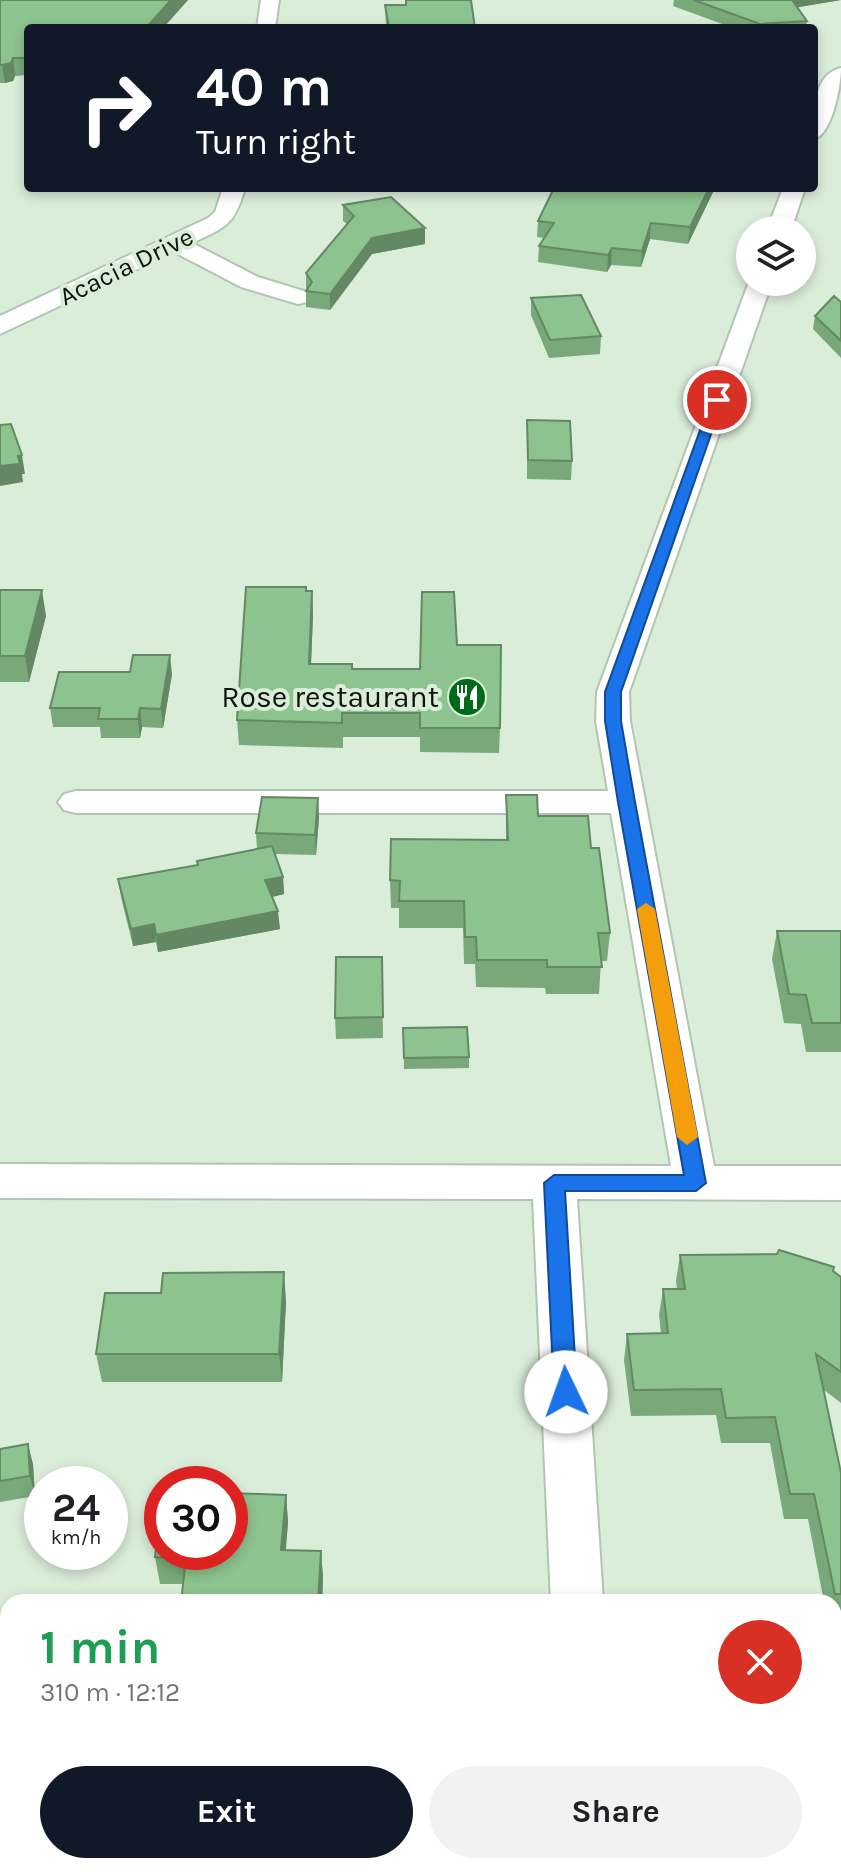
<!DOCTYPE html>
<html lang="en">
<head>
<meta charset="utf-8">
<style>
	body { margin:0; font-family:Karla,sans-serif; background:#f2f2f2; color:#202124; height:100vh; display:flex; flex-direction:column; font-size:30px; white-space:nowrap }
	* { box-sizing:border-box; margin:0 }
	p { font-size:26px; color:#757577 }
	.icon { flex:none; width:44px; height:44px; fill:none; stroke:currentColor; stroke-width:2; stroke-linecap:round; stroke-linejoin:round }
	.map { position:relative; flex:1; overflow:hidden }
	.sheet { position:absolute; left:0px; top:1594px; width:842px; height:280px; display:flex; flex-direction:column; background:#fff; border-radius:24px 24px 0 0; box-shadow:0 4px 12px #0003 }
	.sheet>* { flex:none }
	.guide { position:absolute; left:24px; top:24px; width:794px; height:168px; border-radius:8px; box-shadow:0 4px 12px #0003; background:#111827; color:#fff; overflow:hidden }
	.controls { position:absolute; left:736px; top:216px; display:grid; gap:16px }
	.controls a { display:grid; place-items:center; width:80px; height:80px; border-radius:50%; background:#fff; box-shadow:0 4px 12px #0003; font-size:40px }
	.speed { position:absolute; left:24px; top:1466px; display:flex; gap:16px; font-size:40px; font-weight:700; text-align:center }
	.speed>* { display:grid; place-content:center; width:104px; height:104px; border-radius:50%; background:#fff; box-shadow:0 4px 12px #0003; line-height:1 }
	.speed small { font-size:20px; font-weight:400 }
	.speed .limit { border:12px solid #d22; background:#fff; color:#111 }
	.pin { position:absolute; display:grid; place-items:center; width:68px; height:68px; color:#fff; margin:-34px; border:4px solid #fff; border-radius:50%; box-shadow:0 2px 8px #0007 }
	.me { position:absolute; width:88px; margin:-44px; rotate:357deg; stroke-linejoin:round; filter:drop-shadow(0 0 6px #0008) }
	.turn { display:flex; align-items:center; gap:28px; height:168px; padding:0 40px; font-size:36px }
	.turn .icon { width:104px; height:104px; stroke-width:2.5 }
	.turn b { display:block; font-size:56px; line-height:68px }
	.round { display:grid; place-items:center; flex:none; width:84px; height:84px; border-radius:42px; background:#f2f2f2 }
	.headline { display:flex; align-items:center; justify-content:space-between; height:136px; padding:0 40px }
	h1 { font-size:48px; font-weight:700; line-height:60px; color:#1e9e55 }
	.button { display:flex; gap:16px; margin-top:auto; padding:16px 40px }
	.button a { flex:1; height:92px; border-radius:48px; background:#111827; color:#fff; font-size:32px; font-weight:700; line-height:92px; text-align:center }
	.button a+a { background:#f2f2f2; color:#202124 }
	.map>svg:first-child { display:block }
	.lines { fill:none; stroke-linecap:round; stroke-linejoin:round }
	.minor-casing { stroke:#b2c5b2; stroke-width:4 }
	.minor { fill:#fff; fill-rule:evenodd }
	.wall { fill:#79a87a }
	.shaded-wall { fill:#638863 }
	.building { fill:#8dc38e; stroke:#638863; stroke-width:2 }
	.route { fill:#1a73e8; stroke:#114b97; stroke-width:2 }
	.slow { fill:#f59e0b }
	.labels { text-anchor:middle; stroke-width:8; stroke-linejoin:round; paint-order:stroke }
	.far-street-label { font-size:26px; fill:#0e150e; stroke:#daedd9 }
	.poi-label { font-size:30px; fill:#0e150e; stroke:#daedd9; text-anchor:end }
</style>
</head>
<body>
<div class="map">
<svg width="841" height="1874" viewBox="0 0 841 1874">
	<rect width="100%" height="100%" fill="#daedd9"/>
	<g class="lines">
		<g class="minor-casing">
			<path id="minor" d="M261 0H279L275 28H257Z
				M841 68C841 85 832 135 814 139 814 116 811 75 841 68Z
				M223 188H245C234 226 226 227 192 243L258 277 307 292 310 297 307 302 298 304 241 287 174 252 0 334V316L208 218 215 212Z
				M783 188H805L791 230H767Z
				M750 279V282H772L629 692 630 721 714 1166H841V1200L577 1199 603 1602H551L533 1199 0 1198V1164L671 1166 611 813H76L64 810 58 802 64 794 76 791H608L596 721 597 692Z
				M568 1866H626L628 1874H570Z"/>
		</g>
		<use href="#minor" class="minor"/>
	</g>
	<path class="wall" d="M0 0H188L163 28H28V75L15 76 13 81 5 83H0Z
		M674 0H841L797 7 807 21 806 28H733L673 6Z
		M385 5 475 28H386Z
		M554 188H715L688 244 650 239 641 267 611 265 607 272 538 262 539 246 544 238 537 237 538 221Z
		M343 205 425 244 372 254 330 310 306 307V273L347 224 343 221Z
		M531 298 601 336 600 354 549 358 531 315Z
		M841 302V358L813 329 815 316Z
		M527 420 572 461 571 480 527 479Z
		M0 590 46 616 29 682H0Z
		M306 591H312L313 615 311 664 352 669H420L457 645 500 728 499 753 420 752V737H343V748L239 745 237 720Z
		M172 674 163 728 142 727 140 738H101L100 727H53L50 708Z
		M506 795 591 848 610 933 607 961H601L599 994H546L545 988 476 987 475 964H464L463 928H399V908H391L390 880 506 840Z
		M318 798 319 818 316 855 275 854 283 877 284 894 272 897 280 929 158 952 156 942 133 946 121 897 118 879 197 865V861L257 849 256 833Z
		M777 931H841V1052H806L801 1024 784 1023 772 959Z
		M382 957 383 1038 336 1039 335 1018Z
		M403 1028 469 1057V1068L404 1069Z
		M680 1255 833 1271 841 1277V1403L824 1390 841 1473V1618H834V1602H824L808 1519H784L770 1443H721L716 1415 631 1416 624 1360 627 1334 661 1333 659 1315 663 1289H677L676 1281Z
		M161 1293 286 1301 282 1382H102L96 1354Z
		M0 1449 33 1464 35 1496 0 1502Z
		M286 1495 288 1522 286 1550 321 1551 323 1578 322 1602H181L183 1584H160L155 1557Z
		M742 1866H834L841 1874H743Z"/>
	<path class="shaded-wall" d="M171 0H188L163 28H146Z
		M789 0H841L788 9Z
		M28 51V75L25 58Z
		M13 58 15 76 13 81 5 83 2 65Z
		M709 188H715L688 244 690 227Z
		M651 223 650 239 641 267 642 251Z
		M425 228V244L372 254 330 310V294L372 238Z
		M612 248 611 265 607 272 608 255Z
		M22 455 25 474H22L23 482 0 486V466L18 456Z
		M42 590 46 616 29 682 25 656Z
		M312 591 313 615 310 688 309 664Z
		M170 655 172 674 163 728 161 709Z
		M140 708 142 727 140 738 138 719Z
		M318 798 319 818 316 855 315 835Z
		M283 877 284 894 267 898 265 880Z
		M278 911 280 929 158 952 156 935Z
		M154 924 156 942 133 946 131 929Z
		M284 1272 286 1301 282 1382 279 1354Z
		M28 1444 33 1464 35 1496 30 1476Z
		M286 1495 288 1522 283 1577 281 1550Z
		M321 1551 323 1578 322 1602H318Z"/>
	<path class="building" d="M0 0H171L146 28H28V51L25 58H13L11 63 2 65H0Z
		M406 0H471L475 28H389L385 5H406Z
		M694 0H792L807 21 760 24Z
		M554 188H709L690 227 651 223 642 251 612 248 608 255 539 246 554 223 538 221Z
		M391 197 425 228 372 238 330 294 306 291 312 282 306 273 354 216 343 205Z
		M581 295 601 336 550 340 531 298Z
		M834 296 841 302V341L815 316Z
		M527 420 570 421 572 461 528 460Z
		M11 424 22 455 18 456 20 464 0 466V425Z
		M246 587H306V591H312L309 664H352V669H420L422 592H454L457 645H501L500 728H420V713H342V723L237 720Z
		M0 590H42L25 656H0Z
		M133 655H170L161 709 140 708 138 719H98L100 708H50L59 672H130Z
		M506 795H537L538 816H588L591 848H599L608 917 610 933H598L602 967H547V960H477L476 937H465L464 901H399L400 881 390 880 391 839 508 840Z
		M262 797 318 798 315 835 256 833Z
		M272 846 283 877 265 880 278 911 156 935 154 924 131 929 118 879 198 865 197 861Z
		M777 931H841V1023H812L806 995 789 994Z
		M336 957H382L383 1017 335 1018Z
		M467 1027 469 1057 404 1058 403 1028Z
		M779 1250 834 1267 833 1271 841 1277V1372L816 1354 841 1473V1594H835L814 1494H790L775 1417 726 1418 721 1389 634 1390 627 1334 668 1333 663 1289H685L680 1255 777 1254Z
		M284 1272 279 1354H96L105 1293H161L163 1273Z
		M28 1444 30 1476 0 1481V1449Z
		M230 1493 286 1495 281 1550 321 1551 318 1602H181L186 1558 155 1557 162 1498V1552H230Z
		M834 1772H838L841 1792V1874H752V1866H834Z
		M109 1867H227L226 1874H109Z"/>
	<path class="route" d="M717 396 723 400 621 692V721L635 802 706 1183 696 1191H565L577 1392 574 1399 566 1402 558 1399 554 1392 544 1183 554 1175H684L618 802 605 721V692L711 400Z"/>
	<path class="slow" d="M646 903 655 909 698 1137 687 1145 677 1137 637 909Z"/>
	<defs>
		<g id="restaurant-disc" transform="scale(2)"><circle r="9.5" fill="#006a19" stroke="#daedd9"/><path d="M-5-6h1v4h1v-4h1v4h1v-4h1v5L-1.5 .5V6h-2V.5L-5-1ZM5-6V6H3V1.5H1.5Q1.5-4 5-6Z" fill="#fff"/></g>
	</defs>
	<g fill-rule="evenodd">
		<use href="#restaurant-disc" x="467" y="697"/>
	</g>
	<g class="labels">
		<g class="far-street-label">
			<text transform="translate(126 266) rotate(-26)" y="9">Acacia Drive</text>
		</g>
		<g class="poi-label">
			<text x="439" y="707">Rose restaurant</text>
		</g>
	</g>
</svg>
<div class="controls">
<a><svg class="icon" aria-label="layers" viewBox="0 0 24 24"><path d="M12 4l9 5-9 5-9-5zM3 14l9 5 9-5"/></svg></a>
</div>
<div class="speed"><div>24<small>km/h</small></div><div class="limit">30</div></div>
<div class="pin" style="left:717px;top:400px;background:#d93025"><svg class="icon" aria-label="arrive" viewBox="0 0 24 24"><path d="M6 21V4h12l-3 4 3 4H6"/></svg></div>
<svg class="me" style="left:566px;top:1392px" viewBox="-20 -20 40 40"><circle r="19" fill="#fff"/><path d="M0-13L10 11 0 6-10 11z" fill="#1a73e8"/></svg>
<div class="guide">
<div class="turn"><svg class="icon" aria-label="right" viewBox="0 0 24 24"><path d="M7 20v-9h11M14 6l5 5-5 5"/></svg><div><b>40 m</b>Turn right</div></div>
</div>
<section class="sheet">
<div class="headline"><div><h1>1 min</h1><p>310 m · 12:12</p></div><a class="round" style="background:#d93025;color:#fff"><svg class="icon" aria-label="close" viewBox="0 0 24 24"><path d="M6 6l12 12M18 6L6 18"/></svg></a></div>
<div class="button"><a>Exit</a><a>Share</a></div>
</section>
</div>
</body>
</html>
